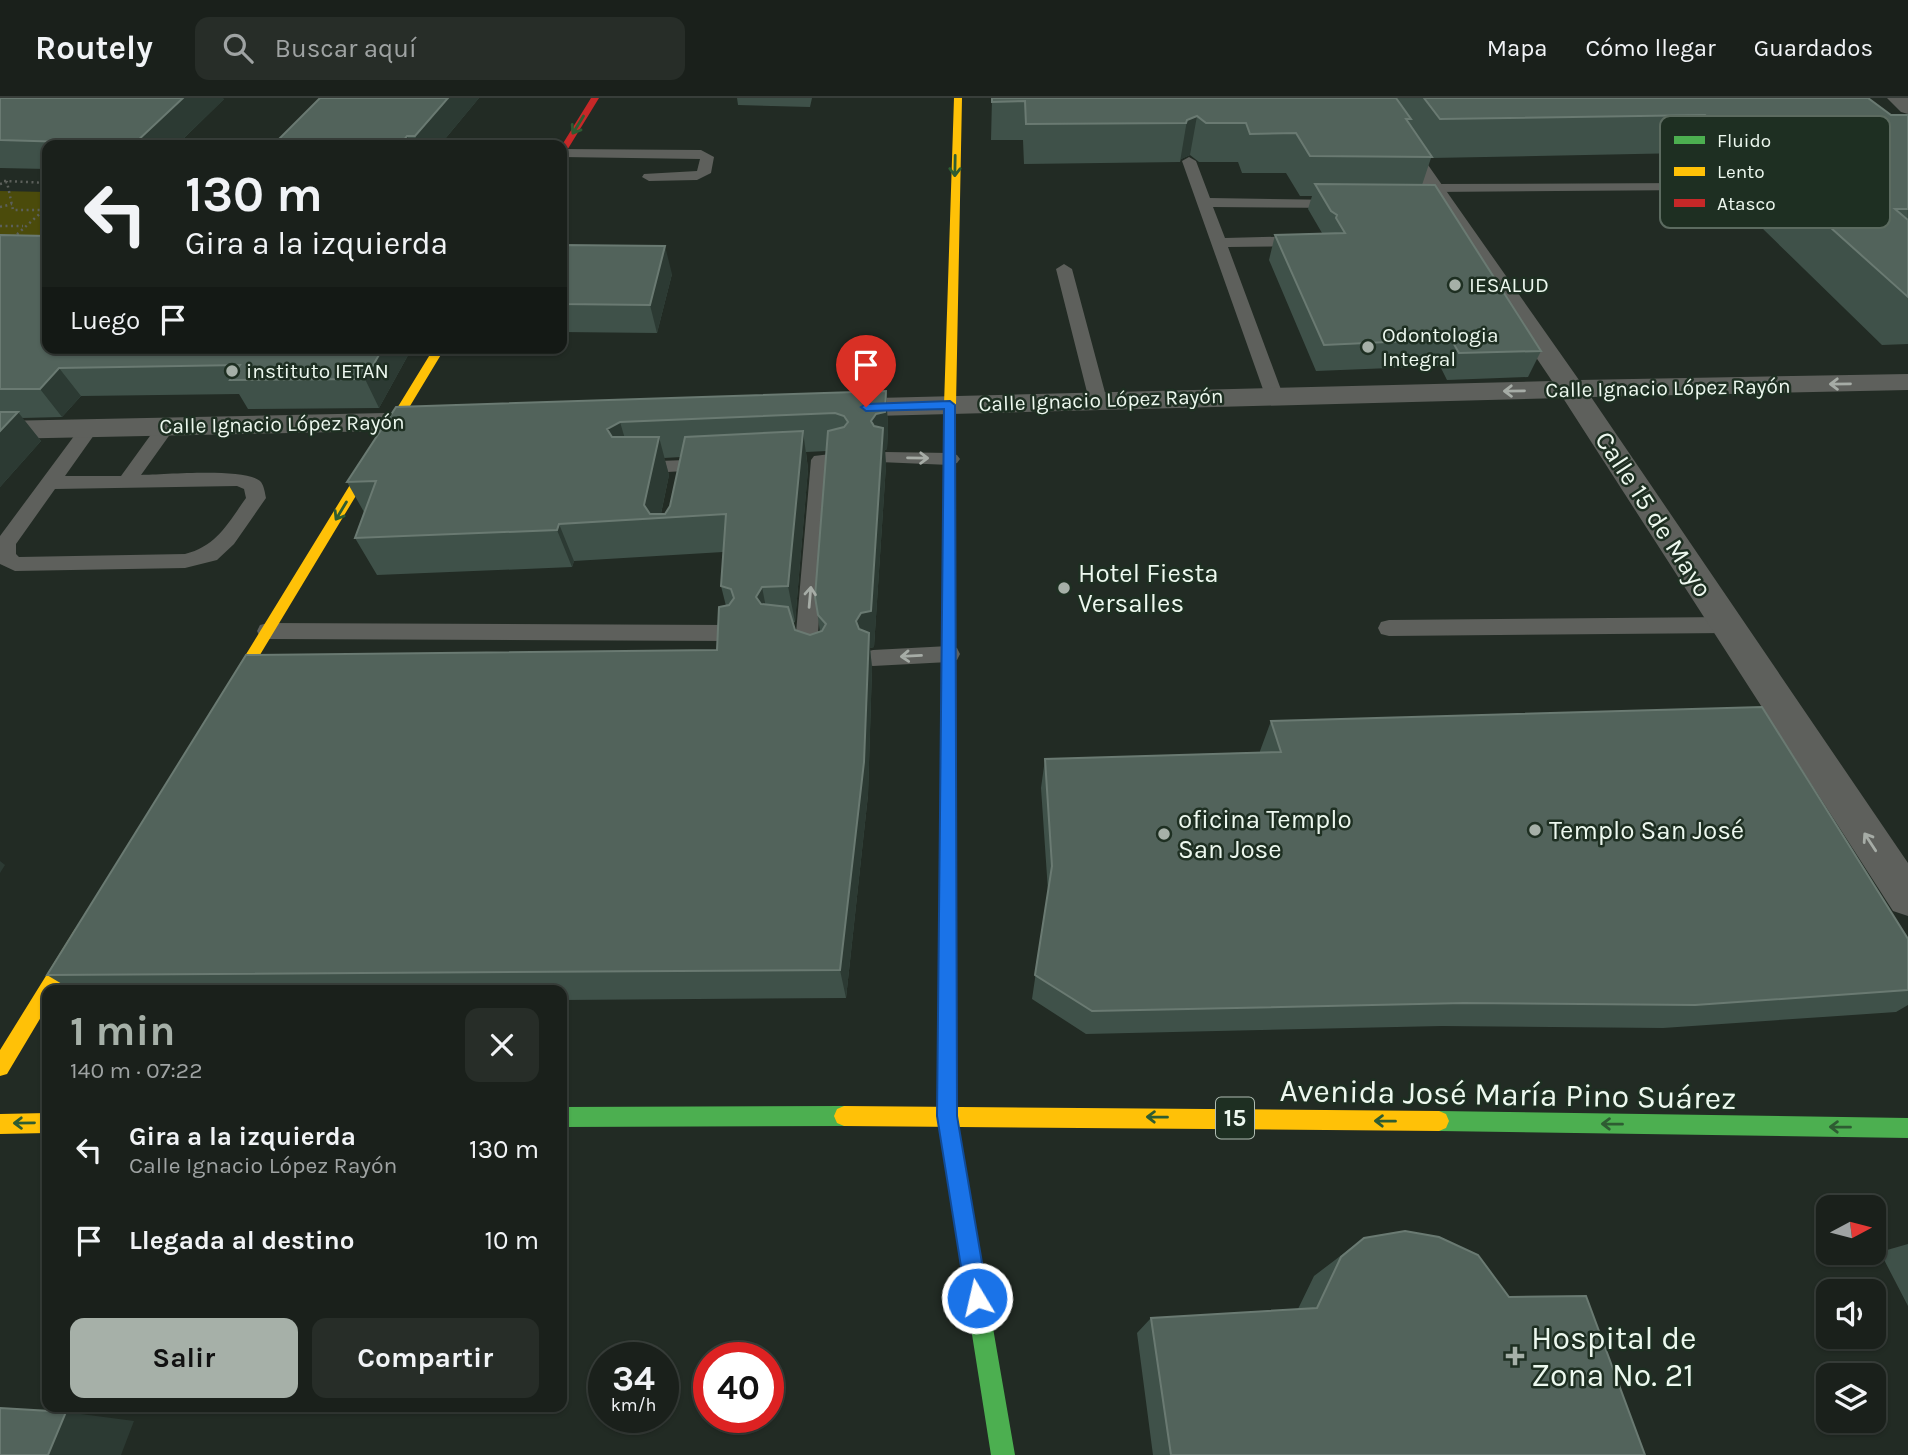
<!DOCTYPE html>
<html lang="es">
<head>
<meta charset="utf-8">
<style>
	body { margin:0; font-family:Karla,sans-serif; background:#272d28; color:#f1f3f6; height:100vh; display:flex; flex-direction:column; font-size:26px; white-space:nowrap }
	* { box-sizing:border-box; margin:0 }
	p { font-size:23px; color:#9fa3a3 }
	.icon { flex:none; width:38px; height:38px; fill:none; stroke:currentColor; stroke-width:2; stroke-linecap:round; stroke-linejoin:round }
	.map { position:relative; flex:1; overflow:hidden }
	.sheet { position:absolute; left:42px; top:887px; width:525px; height:427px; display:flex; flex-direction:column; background:#1a201b; border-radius:14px; box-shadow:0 2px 5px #0004,0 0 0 2px #383e3a }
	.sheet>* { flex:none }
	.guide { position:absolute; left:42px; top:42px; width:525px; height:214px; border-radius:14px; box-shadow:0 2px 5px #0004,0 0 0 2px #383e3a; background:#1a201b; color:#f1f3f6; overflow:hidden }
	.needle { width:46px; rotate:83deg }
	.controls { position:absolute; left:1816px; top:1097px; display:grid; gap:14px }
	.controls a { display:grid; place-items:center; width:70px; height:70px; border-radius:14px; background:#1a201b; box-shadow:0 2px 5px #0004,0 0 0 2px #383e3a; font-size:35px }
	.speed { position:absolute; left:588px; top:1244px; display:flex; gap:14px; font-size:35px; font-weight:700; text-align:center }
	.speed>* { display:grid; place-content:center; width:91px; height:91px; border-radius:50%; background:#1a201b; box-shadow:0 2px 5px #0004,0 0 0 2px #383e3a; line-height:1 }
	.speed small { font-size:18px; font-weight:400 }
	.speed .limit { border:10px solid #d22; background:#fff; color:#111 }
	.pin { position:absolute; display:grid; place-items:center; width:60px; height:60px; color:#fff; margin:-72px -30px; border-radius:50% 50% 50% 0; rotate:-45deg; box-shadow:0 0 7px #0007 }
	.pin .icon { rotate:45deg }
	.me { position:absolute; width:77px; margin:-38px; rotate:351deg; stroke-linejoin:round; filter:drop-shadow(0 0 5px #0008) }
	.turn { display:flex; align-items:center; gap:24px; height:147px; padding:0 28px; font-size:32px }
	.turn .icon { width:91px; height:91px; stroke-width:2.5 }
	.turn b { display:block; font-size:49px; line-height:60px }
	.then { display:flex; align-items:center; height:66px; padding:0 28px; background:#0003; gap:14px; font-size:26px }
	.round { display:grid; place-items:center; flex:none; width:74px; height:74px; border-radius:14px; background:#272d28 }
	.head { display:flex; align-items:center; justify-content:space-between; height:119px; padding:0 28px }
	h1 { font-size:42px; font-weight:700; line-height:52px; color:#a6b0a8 }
	.action { display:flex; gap:14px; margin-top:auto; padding:14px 28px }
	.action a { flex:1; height:80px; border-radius:14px; background:#a6b0a8; color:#111; font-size:28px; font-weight:700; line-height:80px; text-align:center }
	.action a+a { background:#272d28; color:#f1f3f6 }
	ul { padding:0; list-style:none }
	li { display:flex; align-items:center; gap:21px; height:91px; padding:0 28px }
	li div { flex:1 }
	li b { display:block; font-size:26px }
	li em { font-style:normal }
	header { display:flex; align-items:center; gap:42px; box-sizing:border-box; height:98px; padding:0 35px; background:#1a201b; border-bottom:2px solid #383e3a }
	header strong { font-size:33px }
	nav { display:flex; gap:38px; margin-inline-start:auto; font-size:24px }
	.search { width:490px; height:63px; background:#272d28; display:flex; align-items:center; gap:18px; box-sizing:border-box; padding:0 24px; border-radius:14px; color:#9fa3a3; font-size:26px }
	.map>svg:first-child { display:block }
	.green { fill:#4b4b0b }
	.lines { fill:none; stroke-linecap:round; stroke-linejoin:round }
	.path { stroke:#5c605b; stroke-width:2.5; stroke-dasharray:2 3.5; stroke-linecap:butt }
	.lane { fill:#5e605c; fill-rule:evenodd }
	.street { fill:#5e605c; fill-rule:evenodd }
	.fast { fill:#4caf50; fill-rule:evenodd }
	.slow { fill:#ffc107; fill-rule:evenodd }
	.jam { fill:#c62828; fill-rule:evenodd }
	.wall { fill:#3f5149; fill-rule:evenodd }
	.shaded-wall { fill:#2c3a33 }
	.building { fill:#52635b; stroke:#6a7a72; stroke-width:2; fill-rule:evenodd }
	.oneway { stroke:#2e5c32 }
	.oneway2 { stroke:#a6aca6 }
	.route { fill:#1a73e8; stroke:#114b97; stroke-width:2 }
	.poi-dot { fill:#a6b0a8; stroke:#1e2f22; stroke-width:2.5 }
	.labels { text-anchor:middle; stroke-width:5; stroke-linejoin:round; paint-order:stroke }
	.far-poi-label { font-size:21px; fill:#edf8ef; stroke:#1e2f22; text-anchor:start }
	.far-street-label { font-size:21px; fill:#edf8ef; stroke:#1e2f22 }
	.shield { fill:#1e2f22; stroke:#afbcb2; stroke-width:2 }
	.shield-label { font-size:24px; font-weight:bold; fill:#edf8ef }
	.street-label { font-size:26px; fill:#edf8ef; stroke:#1e2f22 }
	.poi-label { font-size:26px; fill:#edf8ef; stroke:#1e2f22; text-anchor:start }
	.near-street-label { font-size:32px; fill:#edf8ef; stroke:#1e2f22 }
	.near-poi-label { font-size:32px; fill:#edf8ef; stroke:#1e2f22; text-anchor:start }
	.key { fill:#1e2f22; stroke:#5c6b60; stroke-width:2 }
	.key-label { font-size:19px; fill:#edf8ef }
</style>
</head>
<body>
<header>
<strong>Routely</strong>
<div class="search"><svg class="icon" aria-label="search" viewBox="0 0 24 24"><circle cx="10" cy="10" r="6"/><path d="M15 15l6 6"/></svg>Buscar aquí</div>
<nav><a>Mapa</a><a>Cómo llegar</a><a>Guardados</a></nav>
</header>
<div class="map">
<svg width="1908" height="1357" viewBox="0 0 1908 1357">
	<rect width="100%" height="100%" fill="#222b24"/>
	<path class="green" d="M0 93 47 94V166L0 165Z"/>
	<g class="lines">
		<path class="path" d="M4 83 47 85
			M0 86 7 84 13 112H45
			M0 109 12 106
			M0 128H23
			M13 140 45 111"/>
		<path class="lane" d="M562 51 701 52 714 59 711 75 697 82 649 83 642 79 644 76 697 73 700 61 562 59Z
			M1189 59 1196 63 1210 100 1341 102 1348 106 1341 110 1213 109 1225 140 1305 138 1313 143 1305 148 1228 149 1283 297 1280 301H1268L1265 297 1182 63Z
			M1690 85 1697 89 1695 92 1433 94 1426 90 1433 86Z
			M1064 166 1072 171 1107 302 1104 306 1098 307 1089 302 1056 171Z
			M167 322 176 328 141 377C163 377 248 369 261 384 264 388 265 395 266 400L234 446 217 462 185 470 15 473 0 466V438L83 326 90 324 99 330 65 378H121L160 324ZM237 388 244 391 246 400C228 425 217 448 185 456L19 459 16 456V446L55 391Z
			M886 354 950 355 957 357 960 361 957 365 950 367 879 364 876 360 879 356Z
			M839 355 846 357 849 361 846 365 830 368 818 535 821 554 828 562 825 568 817 570 802 565 796 535 811 362 814 358Z
			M712 361 719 363 722 367 719 371 633 376 626 374 623 370 626 366 633 364Z
			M1727 519 1735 521 1738 527 1735 533 1727 535 1389 538 1381 536 1378 530 1381 524 1389 522Z
			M268 525 729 527 737 529 740 535 737 541 729 543 268 541 260 539 257 533 260 527Z
			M949 548 957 550 960 556 957 562 949 564 873 568 865 566 862 560 865 554 873 552Z"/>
		<path class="street" d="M1361 0H1381L1579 282 1908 276V292L1591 299 1908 765V818L1893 813 1563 300 836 319 826 316 822 310 826 304 836 301 1552 283Z
			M1887 0H1908V16L1901 14Z
			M433 314 443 317 447 323 443 329 433 332 0 341V323Z"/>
		<path class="fast" d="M844 1008 851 1011 854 1018 851 1025 844 1028 562 1029V1009Z
			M1439 1013 1908 1020V1040L1439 1033 1432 1030 1429 1023 1432 1016Z
			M961 1093 968 1096 971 1103 1015 1357H991L951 1103 954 1096Z"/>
		<path class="slow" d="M954 0H962L956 307V540L949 545 942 540 944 307Z
			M434 250H445L231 605H221L219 601 221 597Z
			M81 829 87 831 90 837 87 843 57 892H47V909L7 976 0 978V952L75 831Z
			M844 1008 1439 1013 1446 1016 1449 1023 1446 1030 1439 1033 844 1028 837 1025 834 1018 837 1011Z
			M47 1015V1035L0 1036V1016Z"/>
		<path class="jam" d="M591 0H599L566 54 562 57V47Z
			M949 535 956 540 957 1018 971 1103 968 1110 961 1113 954 1110 951 1103 937 1018 942 540Z"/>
	</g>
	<path class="wall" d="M0 0 224 1 177 47H47V71L0 70Z
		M320 0H479L440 47H273Z
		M737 0H812L810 9 738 7Z
		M992 0H1868L1891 17H1908V246L1882 247 1685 55 1431 60 1422 87 1541 253 1528 279 1447 282 1440 268 1316 273 1269 162 1275 137 1322 135 1308 111 1312 98H1300L1286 75H1242L1238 64H1199L1190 57 1181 61 1180 64 1024 66 1023 42H991Z
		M0 137 412 250 379 310 248 311 239 296 81 298 62 319 22 320 41 343 0 389Z
		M562 147 672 176 657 235 562 234Z
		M886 293 888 330 887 351 885 352 886 367 874 549 870 550 872 570 868 697 846 900 562 902V892H72L47 877 717 552 726 508 721 488 723 454 574 463 572 469 377 477 355 440 364 414 347 384 396 309ZM827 353 815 499 820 534 810 537 795 532 793 525 795 524 808 371 806 354ZM681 359 670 408 665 416H661L669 377 664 360Z
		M1271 623 1908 841V907L1896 914 1663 930 1442 928 1086 936 1032 901 1048 793 1041 690 1045 661 1260 654V653Z
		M1364 1140 1509 1199 1645 1357H1153L1137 1235 1151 1220 1298 1211 1314 1178Z
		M1908 1146V1208L1880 1154Z"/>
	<path class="shaded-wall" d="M183 0H223L224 1 177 47H135L134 46Z
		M448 0H479L440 47H419L415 38Z
		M1197 18 1190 57 1181 61 1180 64 1187 22Z
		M407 38 411 47H400Z
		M665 148 672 176 657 235 650 207Z
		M383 250H412L379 310 365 281Z
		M59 270 81 298 62 319 40 291Z
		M886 293 888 330 887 351 885 352 886 367 874 549 870 550 872 570 868 697 846 900 840 872 864 551 856 523 861 515 871 323Z
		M18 314 41 343 0 389V333Z
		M620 324 631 361 619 368 607 331Z
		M803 333 808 371 795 524 788 488Z
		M659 339 669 377 660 420H648L644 407Z
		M559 426 574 463 572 469 557 432Z
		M762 489 769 525 756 499Z
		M0 763 5 767 0 775Z
		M66 1314 134 1323 121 1357H48Z"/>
	<path class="building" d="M0 0H183L134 46 0 42Z
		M320 0H448L415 38H407L400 47H273Z
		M992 0H1396L1411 21H1406L1432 59 1310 58 1296 35 1250 36 1246 25H1206L1197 18 1187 22 1186 25 1026 26 1025 3 992 4Z
		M1424 0H1868L1891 17H1908V111H1895L1908 122V199L1705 17 1440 21Z
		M1315 86 1435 87 1541 253 1459 255 1451 241 1324 247 1275 137 1345 135 1336 120 1337 117 1331 113Z
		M0 137 47 138V250H383L365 281 230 282 240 267 59 270 40 291H0Z
		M562 147 665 148 650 207 562 206Z
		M886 293 885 314 876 316 871 323 874 328 883 330 871 513 861 515 856 523 859 531 869 535 864 664 840 872 47 877 246 557 717 552 719 509 729 507 734 500 731 491 721 488 726 416 559 426 557 432 355 440 376 383 347 384 396 309ZM835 315 844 318 848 324 844 329 828 333 815 499 818 517 826 526 822 533 810 537 795 532 788 509 761 506 756 499 762 489 788 488 803 333 685 339 670 408 665 416H650L644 407 659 339H612L607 331 620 324Z
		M0 314H18L0 333Z
		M1762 609 1908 841V892L1695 907 1464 905 1092 913 1035 877 1052 768 1045 661 1281 654 1271 623Z
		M1405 1133 1439 1139 1478 1157 1509 1199 1586 1198 1645 1357H1171L1151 1220 1317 1210 1341 1159 1364 1140Z
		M0 1310 66 1314 48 1357H0Z"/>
	<defs><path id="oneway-shaft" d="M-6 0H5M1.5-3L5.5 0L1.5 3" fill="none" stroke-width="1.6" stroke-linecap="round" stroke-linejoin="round" transform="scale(1.75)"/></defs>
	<g class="oneway">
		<use href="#oneway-shaft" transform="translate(578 27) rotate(122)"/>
		<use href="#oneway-shaft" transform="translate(955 68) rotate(91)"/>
		<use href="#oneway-shaft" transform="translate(341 413) rotate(121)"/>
		<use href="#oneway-shaft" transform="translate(1157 1019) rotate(-179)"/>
		<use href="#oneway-shaft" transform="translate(1385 1023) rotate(-179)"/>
		<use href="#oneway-shaft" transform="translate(24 1025) rotate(179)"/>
		<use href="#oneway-shaft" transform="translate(1612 1026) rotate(-179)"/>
		<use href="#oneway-shaft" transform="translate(1840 1029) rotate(-179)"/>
	</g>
	<g class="oneway2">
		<use href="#oneway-shaft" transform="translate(1840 286) rotate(179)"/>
		<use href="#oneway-shaft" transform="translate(1514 293) rotate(179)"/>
		<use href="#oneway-shaft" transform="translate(918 360) rotate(1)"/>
		<use href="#oneway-shaft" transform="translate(810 499) rotate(-85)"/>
		<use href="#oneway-shaft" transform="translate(911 558) rotate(177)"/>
		<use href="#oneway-shaft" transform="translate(1870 744) rotate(-123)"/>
	</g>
	<path class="route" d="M950 303 955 307 957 1018 988 1200 985 1208 977 1211 970 1208 966 1200 937 1018 944 311 866 313 861 309 866 306Z"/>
	<g class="poi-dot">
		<circle cx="1455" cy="187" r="7"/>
		<circle cx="1368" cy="249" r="7"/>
		<circle cx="232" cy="273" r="7"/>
		<circle cx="1064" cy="490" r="7"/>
		<circle cx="1535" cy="732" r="7"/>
		<circle cx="1164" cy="736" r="7"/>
		<path d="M1511.5 1247.5h7v7h7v7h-7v7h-7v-7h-7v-7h7z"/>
	</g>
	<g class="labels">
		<g class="far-poi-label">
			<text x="1469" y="194">IESALUD</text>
			<text x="1382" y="244">Odontologia<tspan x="1382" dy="24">Integral</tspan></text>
			<text x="246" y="280">instituto IETAN</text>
		</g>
		<g class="far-street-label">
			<text transform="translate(1668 290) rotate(-1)" y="7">Calle Ignacio López Rayón</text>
			<text transform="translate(1101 302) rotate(-2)" y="7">Calle Ignacio López Rayón</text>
			<text transform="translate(282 326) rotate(-1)" y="7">Calle Ignacio López Rayón</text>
		</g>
		<rect class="shield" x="1216" y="999.5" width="38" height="41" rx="5"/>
		<g class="shield-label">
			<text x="1235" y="1028">15</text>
		</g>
		<g class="street-label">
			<text transform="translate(1654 416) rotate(57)" y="9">Calle 15 de Mayo</text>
		</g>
		<g class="poi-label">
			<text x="1078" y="484">Hotel Fiesta<tspan x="1078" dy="30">Versalles</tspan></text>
			<text x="1178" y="730">oficina Templo<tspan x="1178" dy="30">San Jose</tspan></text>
			<text x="1549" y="741">Templo San José</text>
		</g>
		<g class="near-street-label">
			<text transform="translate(1508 996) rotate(1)" y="11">Avenida José María Pino Suárez</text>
		</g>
		<g class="near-poi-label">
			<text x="1531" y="1251">Hospital de<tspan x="1531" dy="37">Zona No. 21</tspan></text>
		</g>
	</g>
	<rect x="1660" y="18" width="230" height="112" rx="10" class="key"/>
	<rect x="1674" y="38" width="31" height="8" fill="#4caf50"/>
	<rect x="1674" y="69" width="31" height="9" fill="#ffc107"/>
	<rect x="1674" y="101" width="31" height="8" fill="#c62828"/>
	<g class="key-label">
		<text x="1717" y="49">Fluido</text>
		<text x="1717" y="80">Lento</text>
		<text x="1717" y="112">Atasco</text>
	</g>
</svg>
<div class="controls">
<a><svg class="needle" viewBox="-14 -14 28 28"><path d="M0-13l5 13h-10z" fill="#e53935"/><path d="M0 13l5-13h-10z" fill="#9fa3a3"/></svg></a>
<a><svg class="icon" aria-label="sound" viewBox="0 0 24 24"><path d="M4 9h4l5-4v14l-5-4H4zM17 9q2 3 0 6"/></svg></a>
<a><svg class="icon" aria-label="layers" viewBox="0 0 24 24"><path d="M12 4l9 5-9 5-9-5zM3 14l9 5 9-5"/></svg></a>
</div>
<div class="speed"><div>34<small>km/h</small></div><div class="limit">40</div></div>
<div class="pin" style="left:866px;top:309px;background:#d93025"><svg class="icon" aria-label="arrive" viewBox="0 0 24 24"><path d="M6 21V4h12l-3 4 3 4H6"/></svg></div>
<svg class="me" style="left:977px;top:1200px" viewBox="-20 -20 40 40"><circle r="17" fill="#1a73e8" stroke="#fff" stroke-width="3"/><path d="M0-11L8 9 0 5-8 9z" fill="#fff"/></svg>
<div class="guide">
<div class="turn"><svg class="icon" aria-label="left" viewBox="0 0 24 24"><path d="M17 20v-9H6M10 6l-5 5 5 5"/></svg><div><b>130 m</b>Gira a la izquierda</div></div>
<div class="then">Luego<svg class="icon" aria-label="arrive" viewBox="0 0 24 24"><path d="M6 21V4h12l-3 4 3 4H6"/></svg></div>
</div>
<section class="sheet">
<div class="head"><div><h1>1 min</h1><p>140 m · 07:22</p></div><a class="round"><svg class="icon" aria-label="close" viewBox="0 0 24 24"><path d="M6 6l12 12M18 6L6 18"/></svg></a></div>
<ul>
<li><svg class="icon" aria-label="left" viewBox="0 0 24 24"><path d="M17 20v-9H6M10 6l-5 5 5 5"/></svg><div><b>Gira a la izquierda</b><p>Calle Ignacio López Rayón</p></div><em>130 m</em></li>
<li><svg class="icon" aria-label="arrive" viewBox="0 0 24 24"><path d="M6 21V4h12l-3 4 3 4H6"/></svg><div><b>Llegada al destino</b></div><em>10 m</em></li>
</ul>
<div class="action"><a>Salir</a><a>Compartir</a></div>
</section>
</div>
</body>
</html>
